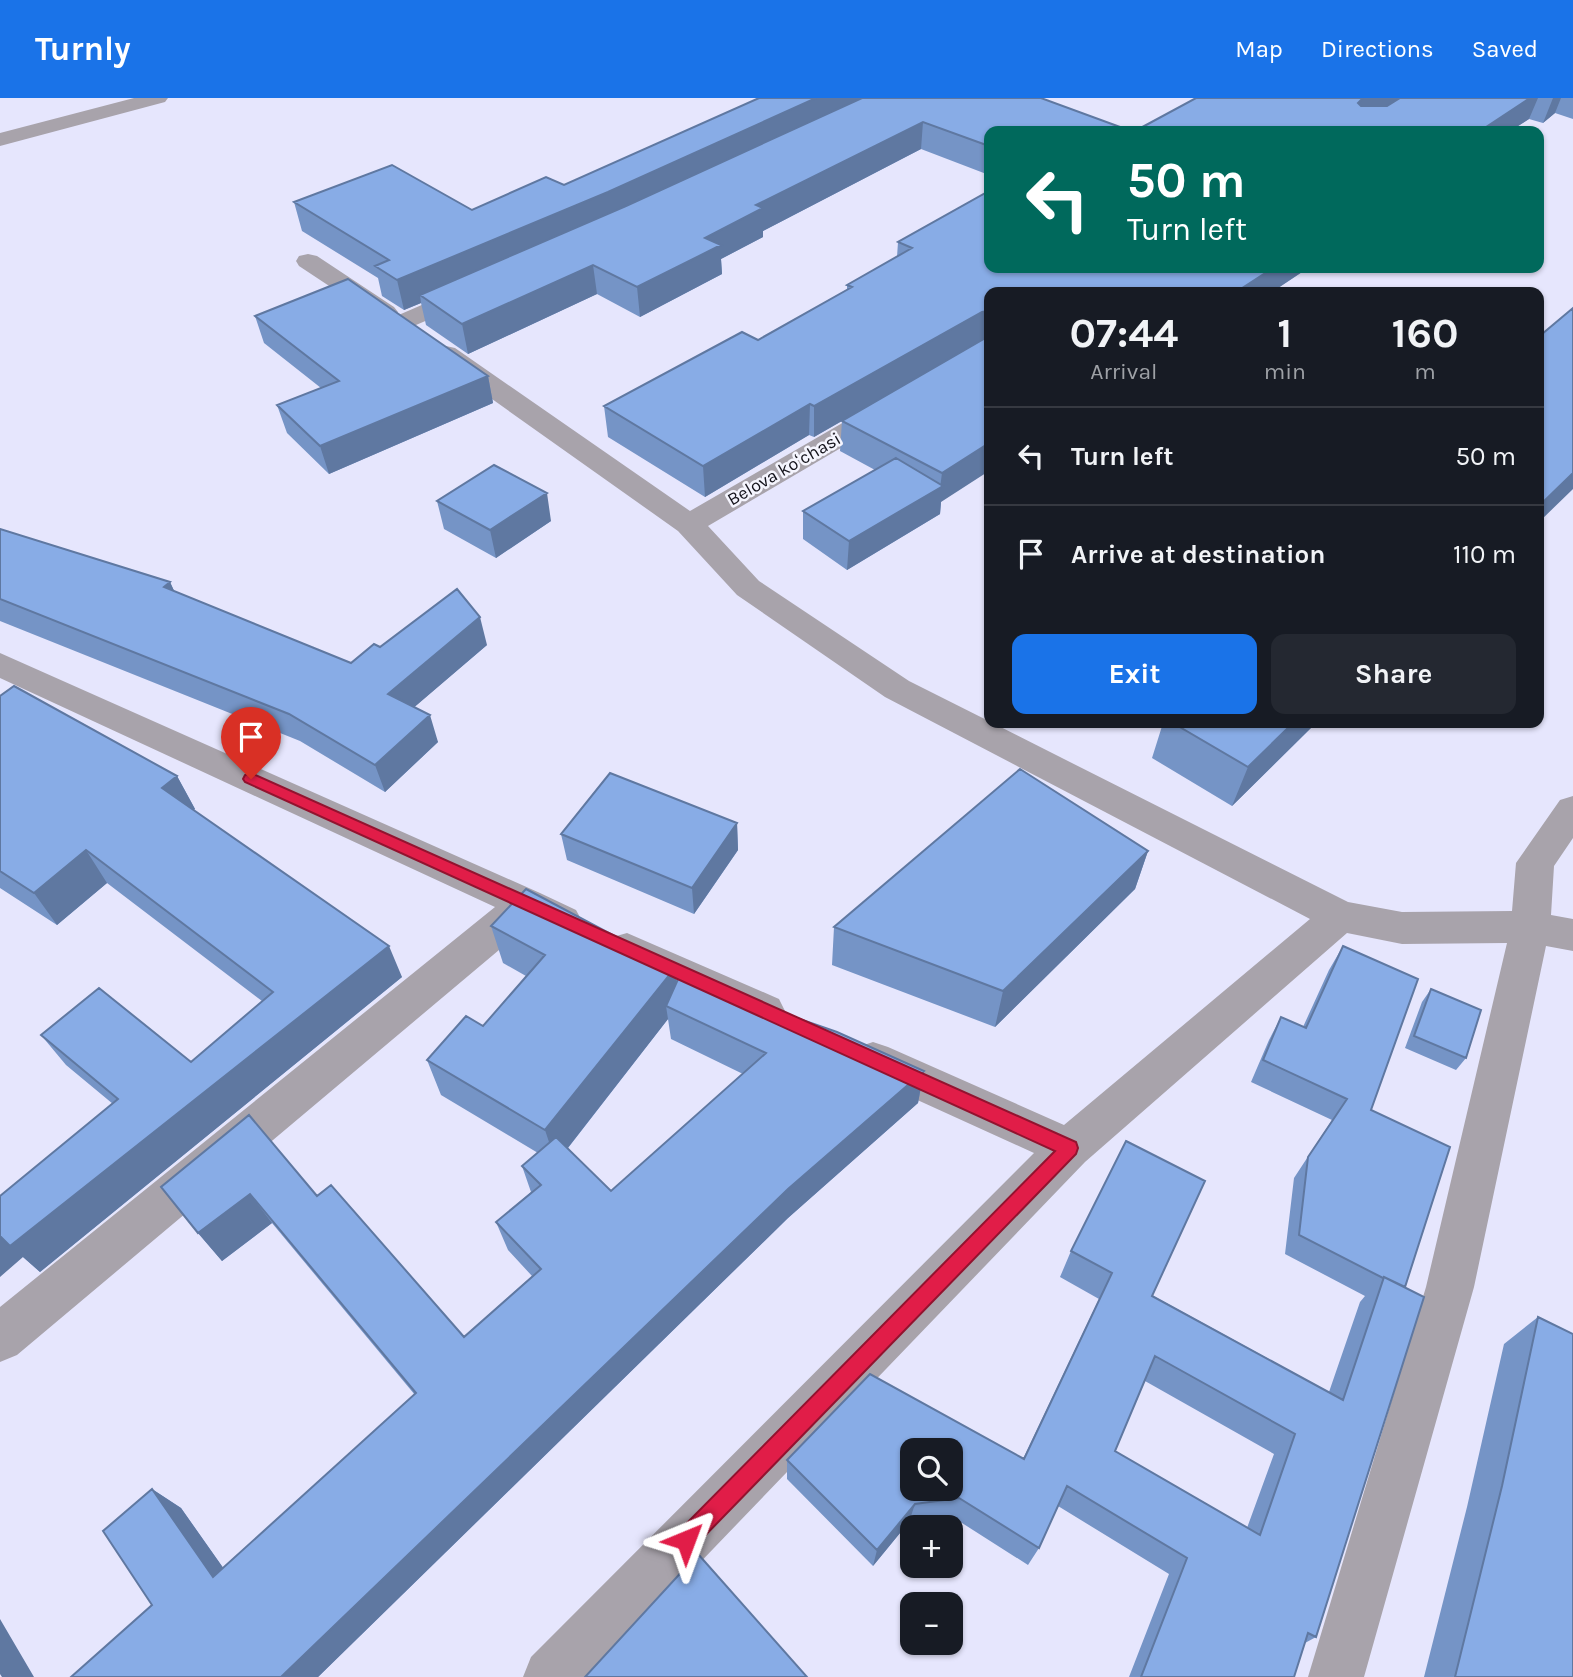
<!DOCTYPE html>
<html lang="en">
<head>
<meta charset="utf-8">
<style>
	body { margin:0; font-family:Karla,sans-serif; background:#242831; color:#f1f3f6; height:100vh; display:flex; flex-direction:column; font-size:26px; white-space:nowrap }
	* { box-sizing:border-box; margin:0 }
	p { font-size:23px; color:#9ea1a6 }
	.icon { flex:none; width:38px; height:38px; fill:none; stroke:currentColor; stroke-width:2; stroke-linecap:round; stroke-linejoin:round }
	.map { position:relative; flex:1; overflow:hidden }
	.panel { position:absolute; left:984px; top:189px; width:560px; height:441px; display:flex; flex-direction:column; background:#171b24; border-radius:14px; box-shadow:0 2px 5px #0004 }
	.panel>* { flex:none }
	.guide { position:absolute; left:984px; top:28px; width:560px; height:147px; border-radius:14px; box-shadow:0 2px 5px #0004; background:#00695c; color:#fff; overflow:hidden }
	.fabs { position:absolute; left:900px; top:1340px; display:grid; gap:14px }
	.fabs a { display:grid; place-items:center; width:63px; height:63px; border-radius:14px; background:#171b24; box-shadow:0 2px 5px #0004; font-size:35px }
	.pin { position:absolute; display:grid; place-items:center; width:60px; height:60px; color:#fff; margin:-72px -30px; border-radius:50% 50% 50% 0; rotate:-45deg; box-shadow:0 0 7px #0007 }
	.pin .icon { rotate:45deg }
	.me { position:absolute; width:77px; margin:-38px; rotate:44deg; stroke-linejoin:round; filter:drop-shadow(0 0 5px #0008) }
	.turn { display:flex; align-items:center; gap:24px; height:147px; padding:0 28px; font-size:32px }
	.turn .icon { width:91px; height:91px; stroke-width:2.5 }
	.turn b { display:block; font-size:49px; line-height:60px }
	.eta { display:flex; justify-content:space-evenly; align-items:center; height:119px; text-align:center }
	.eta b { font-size:42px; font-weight:700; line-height:49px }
	.action { display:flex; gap:14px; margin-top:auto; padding:14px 28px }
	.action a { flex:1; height:80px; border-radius:14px; background:#1a73e8; color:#fff; font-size:28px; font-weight:700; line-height:80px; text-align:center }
	.action a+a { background:#242831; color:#f1f3f6 }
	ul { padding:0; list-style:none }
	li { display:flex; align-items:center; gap:21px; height:98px; padding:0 28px; border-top:2px solid #363941 }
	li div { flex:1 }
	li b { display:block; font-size:26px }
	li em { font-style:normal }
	header { display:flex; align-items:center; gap:42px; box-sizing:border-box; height:98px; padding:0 35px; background:#1a73e8; color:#fff }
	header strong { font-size:33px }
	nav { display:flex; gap:38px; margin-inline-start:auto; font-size:24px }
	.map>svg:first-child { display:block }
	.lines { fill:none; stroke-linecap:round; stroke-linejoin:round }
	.minor { fill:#a8a3ab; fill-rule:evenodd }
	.wall { fill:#7594c6; fill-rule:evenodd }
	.shaded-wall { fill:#5f78a1 }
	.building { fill:#88ace6; stroke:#5f78a1; stroke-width:2; fill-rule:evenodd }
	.route { fill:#e11d48; stroke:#92132f; stroke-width:2 }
	.labels { text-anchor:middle; stroke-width:5; stroke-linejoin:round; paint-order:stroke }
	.far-street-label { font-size:18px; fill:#13121a; stroke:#f5f5fe }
</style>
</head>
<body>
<header>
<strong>Turnly</strong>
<nav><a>Map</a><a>Directions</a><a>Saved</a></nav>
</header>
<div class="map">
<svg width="1573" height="1579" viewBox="0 0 1573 1579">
	<rect width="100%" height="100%" fill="#e6e6fd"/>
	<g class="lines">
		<path class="minor" d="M134 0H168L165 4 0 48V35Z
			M308 156 317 158 394 209 398 214 394 219 461 190 470 188 479 190 482 195 479 200 402 233 393 230 389 225 393 220 376 219 299 168 296 163 299 158Z
			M446 248 455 250 690 413 877 305 887 303 897 305 901 311 897 317 708 428 759 483 909 583 1348 804 1402 814 1512 813 1516 765 1560 702 1573 698V740L1554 768 1551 817 1573 821V853L1546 848 1474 1189 1364 1579H1308L1426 1189 1507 845 1402 846 1347 835 1085 1064 590 1579H523L531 1559 1034 1055 858 975 852 962 858 949 873 944 888 949 1064 1027 1310 821 885 599 737 497 678 433 437 262 433 256 437 250Z
			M0 555 540 795 576 812 582 823 576 834 562 839 530 826 17 1257 0 1264V1209L495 809 0 580Z
			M627 835 779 901 785 913 779 925 764 930 749 925 613 863 607 851 613 839Z"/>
	</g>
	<path class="wall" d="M759 0 989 33V77L921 51 763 133V139L721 161 722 176 640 219 597 196 468 256 426 227 421 205 404 212 382 198 378 180 302 133 294 104 472 112 564 87Z
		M1400 0H1573V21L1555 15 1543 25 1529 21 1510 33H1135Z
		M898 144 989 170H1308L1272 194H989L941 404 940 416 847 472 803 441V413L875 372 840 353 842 323 814 339 809 337 705 399 608 339 604 308 758 242 847 192V187L897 159Z
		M255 218 488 278 493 305 329 376 287 335 277 307 321 290 264 245Z
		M437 403 551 423 496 460 444 431Z
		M0 431 170 484 174 493 351 565 380 549 487 547 414 609 438 644 385 694 300 643 0 523Z
		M0 598 177 678 195 711 193 712 402 879 40 1174 23 1159 113 1006 66 967 41 937 191 964 262 903 107 785 57 827 0 790Z
		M1163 625H1316L1232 708 1152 660Z
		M737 725 738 752 694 816 567 762 561 736Z
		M1148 753 1135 791 995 929 832 867 834 829Z
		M491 828 675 870 677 884 924 973 918 1005 788 1120 318 1579H71L152 1507V1391L181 1410 223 1470 415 1297 272 1125 222 1163 198 1135 161 1089 317 1098 464 1239 532 1178 508 1152 496 1124 531 1094 522 1068 538 1055 441 997 427 962 483 928 526 878 503 865ZM668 921 671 941 743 976 611 1093 568 1050Z
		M1343 848 1371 1012 1405 1189 1316 1539 1305 1545 1294 1579H1129L1169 1476 1058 1408 1039 1450 1028 1467 951 1418 909 1424 873 1468 787 1381V1362L1023 1361 1099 1201 1060 1179 1071 1153 1329 1294 1360 1204 1365 1198 1285 1156 1294 1080 1332 1022 1251 984 1269 942 1281 919 1303 929 1329 872ZM1145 1283 1274 1356 1247 1430 1115 1353Z
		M1431 891 1466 960 1456 972 1405 950 1422 904Z
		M1538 1219 1573 1579H1424L1467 1409 1504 1246Z"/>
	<path class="shaded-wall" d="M816 0H875L611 123 420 197 421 205 404 212 397 182Z
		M1363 0H1400L1355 27 1358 5Z
		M1530 0H1538L1529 21 1510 33H1480Z
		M1553 0H1561L1555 15 1543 25Z
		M923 24 921 51 763 133V139L721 161 722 176 640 219 637 189 705 140 756 107Z
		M593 167 597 196 468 256 462 226Z
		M1273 170H1308L1272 194H1236Z
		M989 213V242L979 244 814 339V308L982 214Z
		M488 278 493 305 329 376 320 348Z
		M810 306 809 337 705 399 703 368Z
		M989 345V373L941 404 940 416 847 472 849 443 940 390 942 375Z
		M1573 375V391L1538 425V409Z
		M547 395 551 423 496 460 490 432Z
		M170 484 183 512 164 489Z
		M480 519 487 547 397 624 388 596Z
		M430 617 438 644 385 694 375 667Z
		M1293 625H1316L1232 708 1248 669Z
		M177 678 195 711 180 723 162 690Z
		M737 725 738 752 694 816 692 790Z
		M86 752 107 785 57 827 34 795Z
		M1148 753 1135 791 995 929 1003 893Z
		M389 848 402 879 40 1174 23 1159 0 1179V1133Z
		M675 870 679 907 666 908 668 921 556 1065 545 1032Z
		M924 973 918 1005 788 1120 318 1579H281L788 1091Z
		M250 1096 272 1125 222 1163 198 1135Z
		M152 1391 181 1410 241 1495 213 1479Z
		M915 1406 909 1424 873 1468 877 1452Z
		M0 1521 34 1579H2L0 1576Z"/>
	<path class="building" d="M759 0H816L608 94 397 182 375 168 389 162 294 104 392 67 472 112 546 79 564 87Z
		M862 0H1041L1131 33H989V48L923 24 756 107 763 110 705 140 721 147 637 189 593 167 462 226 420 197 626 108Z
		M1196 0H1363L1358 5 1361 8H1387L1400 0H1530L1480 33H1135Z
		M989 93V170H1273L1236 194H989V213L982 214 814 308 810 306 703 368 604 308 742 234 758 242 852 189 847 187 912 150 898 144Z
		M348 181 488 278 320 348 277 307 339 283 255 218Z
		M1573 210V375L1538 409V234L1542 236Z
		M989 238V345L942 375 842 323Z
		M896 360 943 388 849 443 803 413Z
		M494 367 547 395 490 432 437 403Z
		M0 431 170 484 164 489 351 565 374 546 380 549 457 491 480 519 388 596 430 617 375 667 289 616 0 501Z
		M14 588 177 678 162 690 389 848 10 1148 0 1138V1098L118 1001 41 937 99 890 191 964 273 894 86 752 34 795 0 773V598Z
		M1173 625H1293L1248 669Z
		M1020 671 1148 753 1003 893 834 829Z
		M610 675 737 725 692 790 561 736Z
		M526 791 675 870 545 1032 427 962 466 918 483 928 545 857 491 828Z
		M1343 848 1418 881 1371 1012 1450 1049 1405 1189 1384 1179 1383 1180 1299 1137 1308 1059 1347 1001 1263 962 1281 919 1306 930Z
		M679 879 837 934 924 973 788 1091 281 1579H71L152 1507 103 1433 152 1391 213 1479 416 1295 250 1096 198 1135 161 1089 249 1017 317 1098 331 1087 464 1239 541 1171 496 1124 541 1087 522 1068 556 1039 611 1093 766 955 666 908Z
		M1431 891 1481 912 1466 960 1414 938Z
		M1126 1043 1205 1083 1152 1198 1343 1302 1384 1179 1424 1199 1316 1539 1308 1535 1294 1579H1141L1187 1460 1067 1388 1039 1450 959 1400 915 1406 877 1452 787 1362 870 1276 1024 1361 1112 1175 1071 1153ZM1155 1258 1295 1336 1260 1437 1115 1353ZM912 1353H950V1391H912Z
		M1538 1219 1573 1236V1579H1455L1502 1388Z
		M698 1456 807 1579H585Z"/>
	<path class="route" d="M251 675 1076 1044 1078 1050 1076 1056 693 1450 686 1453 678 1450 675 1442 678 1434 1055 1053 245 684 243 681 245 677Z"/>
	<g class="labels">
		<g class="far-street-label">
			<text transform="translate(784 371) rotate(-30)" y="6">Belova koʻchasi</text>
		</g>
	</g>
</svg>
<div class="fabs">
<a><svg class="icon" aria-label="search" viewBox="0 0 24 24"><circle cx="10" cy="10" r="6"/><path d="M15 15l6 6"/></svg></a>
<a>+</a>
<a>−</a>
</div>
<div class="pin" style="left:251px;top:681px;background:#d93025"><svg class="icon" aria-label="arrive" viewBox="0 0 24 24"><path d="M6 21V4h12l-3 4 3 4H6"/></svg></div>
<svg class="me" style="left:686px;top:1442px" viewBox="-20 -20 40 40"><path d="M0-17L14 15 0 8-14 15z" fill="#e11d48" stroke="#fff" stroke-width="4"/></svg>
<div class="guide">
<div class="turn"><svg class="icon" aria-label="left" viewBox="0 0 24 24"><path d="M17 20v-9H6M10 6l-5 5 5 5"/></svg><div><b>50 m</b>Turn left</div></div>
</div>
<section class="panel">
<div class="eta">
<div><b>07:44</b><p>Arrival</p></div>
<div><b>1</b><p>min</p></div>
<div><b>160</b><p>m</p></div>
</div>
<ul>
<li><svg class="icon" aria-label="left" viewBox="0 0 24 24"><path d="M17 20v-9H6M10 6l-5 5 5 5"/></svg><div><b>Turn left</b></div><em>50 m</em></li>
<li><svg class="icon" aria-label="arrive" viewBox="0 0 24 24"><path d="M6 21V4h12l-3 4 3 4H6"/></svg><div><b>Arrive at destination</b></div><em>110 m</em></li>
</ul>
<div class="action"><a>Exit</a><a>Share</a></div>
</section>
</div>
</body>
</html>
